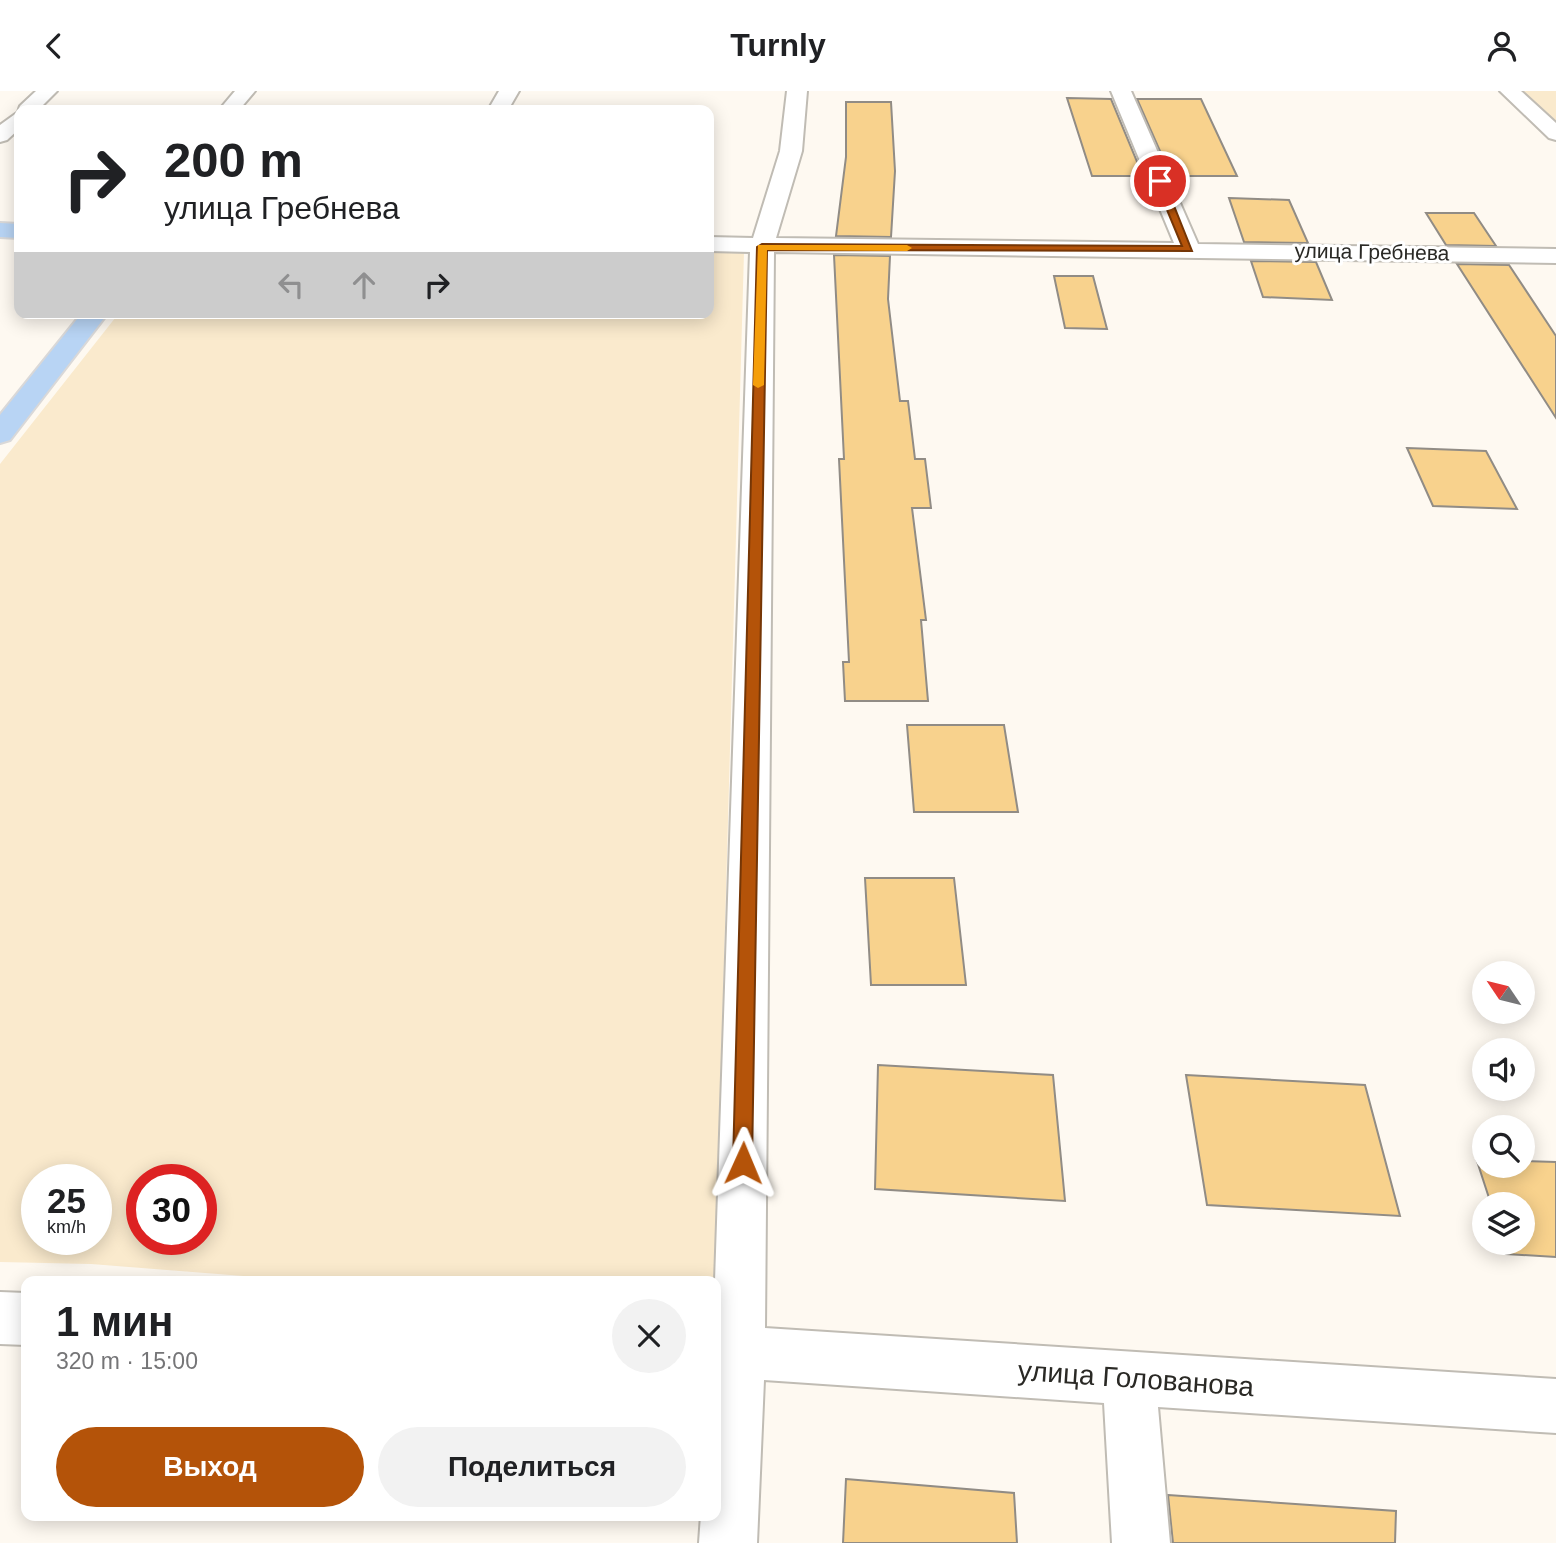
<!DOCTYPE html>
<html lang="ru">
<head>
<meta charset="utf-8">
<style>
	body { margin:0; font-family:Arial,sans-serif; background:#f2f2f2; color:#202124; height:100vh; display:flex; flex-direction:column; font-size:26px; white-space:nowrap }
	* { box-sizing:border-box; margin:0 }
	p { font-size:23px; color:#757577 }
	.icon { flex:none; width:38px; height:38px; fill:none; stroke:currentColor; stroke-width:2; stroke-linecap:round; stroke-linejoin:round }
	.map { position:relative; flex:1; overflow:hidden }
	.sheet { position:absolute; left:21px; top:1185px; width:700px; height:245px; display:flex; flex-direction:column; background:#fff; border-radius:14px; box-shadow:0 4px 18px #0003 }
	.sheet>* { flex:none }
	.banner { position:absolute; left:14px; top:14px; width:700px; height:214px; border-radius:14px; box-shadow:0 4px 18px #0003; background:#fff; color:#202124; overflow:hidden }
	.needle { width:46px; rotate:305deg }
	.buttons { position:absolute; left:1472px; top:870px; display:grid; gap:14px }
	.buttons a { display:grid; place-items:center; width:63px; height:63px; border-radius:50%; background:#fff; box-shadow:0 4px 18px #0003; font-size:35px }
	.speed { position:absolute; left:21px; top:1073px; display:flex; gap:14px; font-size:35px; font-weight:700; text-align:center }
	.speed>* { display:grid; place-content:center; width:91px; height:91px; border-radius:50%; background:#fff; box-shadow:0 4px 18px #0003; line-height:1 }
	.speed small { font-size:18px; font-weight:400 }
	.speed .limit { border:10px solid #d22; background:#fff; color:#111 }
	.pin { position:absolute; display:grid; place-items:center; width:60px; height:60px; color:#fff; margin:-30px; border:4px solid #fff; border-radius:50%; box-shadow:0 2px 7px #0007 }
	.me { position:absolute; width:77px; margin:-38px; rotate:1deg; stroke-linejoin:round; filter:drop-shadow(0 0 5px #0008) }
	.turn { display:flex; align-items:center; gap:24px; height:147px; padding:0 35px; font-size:32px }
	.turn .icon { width:91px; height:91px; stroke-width:2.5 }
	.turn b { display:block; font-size:49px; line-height:60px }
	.lanes { display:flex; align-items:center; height:66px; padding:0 35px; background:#0003; justify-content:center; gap:35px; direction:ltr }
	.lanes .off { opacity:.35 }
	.round { display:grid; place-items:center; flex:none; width:74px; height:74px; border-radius:37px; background:#f2f2f2 }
	.overview { display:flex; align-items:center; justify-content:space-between; height:119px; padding:0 35px }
	h1 { font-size:42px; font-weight:700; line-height:52px }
	.primary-button { display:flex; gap:14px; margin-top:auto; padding:14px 35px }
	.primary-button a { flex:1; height:80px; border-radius:42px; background:#b45309; color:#fff; font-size:28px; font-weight:700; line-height:80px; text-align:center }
	.primary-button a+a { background:#f2f2f2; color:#202124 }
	header { display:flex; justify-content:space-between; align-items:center; height:91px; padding:0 35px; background:#fff; font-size:32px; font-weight:700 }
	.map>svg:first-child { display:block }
	.green { fill:#faeacd; fill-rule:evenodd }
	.building { fill:#f8d28d; stroke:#918c85; stroke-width:2 }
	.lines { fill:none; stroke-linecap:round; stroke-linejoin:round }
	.minor-casing { stroke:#c0bcb4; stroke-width:4 }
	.major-casing { stroke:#d9d8d8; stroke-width:4 }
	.minor { fill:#fff; fill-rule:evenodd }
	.major { fill:#b8d4f4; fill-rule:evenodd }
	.route { fill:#b45309; stroke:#753606; stroke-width:2 }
	.slow { fill:#f59e0b }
	.labels { text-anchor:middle; stroke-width:6; stroke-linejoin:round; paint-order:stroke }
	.far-street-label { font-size:21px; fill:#2a2925; stroke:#fff }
	.near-street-label { font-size:28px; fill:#2a2925; stroke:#fff }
</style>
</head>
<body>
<header><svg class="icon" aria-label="back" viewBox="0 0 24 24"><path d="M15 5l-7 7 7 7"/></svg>Turnly<svg class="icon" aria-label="person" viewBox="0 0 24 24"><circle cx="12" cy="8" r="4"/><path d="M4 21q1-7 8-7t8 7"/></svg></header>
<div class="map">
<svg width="1556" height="1452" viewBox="0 0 1556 1452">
	<rect width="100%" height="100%" fill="#fef9f1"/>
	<path class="green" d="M1519 0H1556V33Z
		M709 159 744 161 715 1190H306L91 1173 0 1171V373L119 222H709ZM37 1088H96V1148H37ZM142 1088H201V1148H142Z"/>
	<path class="building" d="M1067 7 1111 8 1143 85H1092Z
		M1137 8H1201L1237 85H1171Z
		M846 11H891L895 80 891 146 836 145 846 66Z
		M1229 107 1289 109 1308 152 1244 151Z
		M1426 122H1474L1496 155 1446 154Z
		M834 164 890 165 888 208 900 310H908L915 368H925L931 417H912L926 529H921L928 610H845L843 571H849L839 368H844Z
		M1251 170 1316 171 1332 209 1263 206Z
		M1457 173 1509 174 1556 245V327Z
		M1054 185H1093L1107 238 1065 237Z
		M1407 357 1486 360 1517 418 1433 415Z
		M907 634H1004L1018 721H914Z
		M865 787H954L966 894H871Z
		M878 974 1053 984 1065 1110 875 1098Z
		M1186 984 1365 994 1400 1125 1207 1114Z
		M1476 1067H1484V1074H1522V1070L1556 1071V1166L1506 1163 1503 1152H1522V1113H1491Z
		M846 1388 1014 1402 1017 1452H843Z
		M1168 1404 1396 1420 1395 1452H1173Z"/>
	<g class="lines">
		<g class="minor-casing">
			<path id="minor" d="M36 0H57L38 19H19V38L7 49 0 51V34L18 21 20 15Z
				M235 0H255L239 19H219Z
				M499 0H519L508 19H488Z
				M787 0H807L802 60 776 147 1174 152 1111 0H1131L1198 153 1556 158V172L774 161 765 1237 1556 1288V1342L1158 1316 1170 1452H1112L1104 1312 764 1289 757 1452H699L701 1424H716L715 1190 750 161 709 160V146L753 147 780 60Z
				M1500 0H1521L1556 32V49L1549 47Z
				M0 1201 26 1202V1254L0 1253Z"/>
		</g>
		<g class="major-casing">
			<path id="major" d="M0 132 19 133V147L0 146Z
				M82 222H108L10 349 0 352V324Z"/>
		</g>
		<use href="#minor" class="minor"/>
		<use href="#major" class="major"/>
	</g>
	<path class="route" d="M1160 87 1164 90 1192 160 767 159 752 1072 749 1078 743 1081 736 1078 733 1072 757 156 762 153 1182 155 1155 90Z"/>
	<path class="slow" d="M758 154H907L912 157 907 160 767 159 764 294 758 297 753 294Z"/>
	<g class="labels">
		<g class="far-street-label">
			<text transform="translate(1372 161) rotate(1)" y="7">улица Гребнева</text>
		</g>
		<g class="near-street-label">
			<text transform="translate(1136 1287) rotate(4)" y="10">улица Голованова</text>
		</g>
	</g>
</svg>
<div class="buttons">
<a><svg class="needle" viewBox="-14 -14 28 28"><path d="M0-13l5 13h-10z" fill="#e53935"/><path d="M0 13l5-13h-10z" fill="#757577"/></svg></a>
<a><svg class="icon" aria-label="sound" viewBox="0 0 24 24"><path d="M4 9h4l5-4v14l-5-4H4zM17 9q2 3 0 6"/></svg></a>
<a><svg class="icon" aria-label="search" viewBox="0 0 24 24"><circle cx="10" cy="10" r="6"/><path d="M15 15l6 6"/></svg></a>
<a><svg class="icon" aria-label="layers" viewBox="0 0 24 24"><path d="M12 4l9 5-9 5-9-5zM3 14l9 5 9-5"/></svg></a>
</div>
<div class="speed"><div>25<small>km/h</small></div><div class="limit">30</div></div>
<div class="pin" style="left:1160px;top:90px;background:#d93025"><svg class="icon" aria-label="arrive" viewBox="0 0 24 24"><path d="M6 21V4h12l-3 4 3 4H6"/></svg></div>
<svg class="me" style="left:743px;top:1072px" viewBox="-20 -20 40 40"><path d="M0-17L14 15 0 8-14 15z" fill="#b45309" stroke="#fff" stroke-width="4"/></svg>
<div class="banner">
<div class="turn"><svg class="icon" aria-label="right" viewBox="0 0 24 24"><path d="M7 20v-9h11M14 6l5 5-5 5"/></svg><div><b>200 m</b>улица Гребнева</div></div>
<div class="lanes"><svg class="icon off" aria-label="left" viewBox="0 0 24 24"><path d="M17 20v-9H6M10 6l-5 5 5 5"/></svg><svg class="icon off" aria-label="ahead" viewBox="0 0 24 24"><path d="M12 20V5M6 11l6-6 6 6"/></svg><svg class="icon" aria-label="right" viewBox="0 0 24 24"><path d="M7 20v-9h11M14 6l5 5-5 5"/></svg></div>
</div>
<section class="sheet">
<div class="overview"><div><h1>1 мин</h1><p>320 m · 15:00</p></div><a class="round"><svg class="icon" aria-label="close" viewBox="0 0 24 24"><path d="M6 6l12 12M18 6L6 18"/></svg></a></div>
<div class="primary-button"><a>Выход</a><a>Поделиться</a></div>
</section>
</div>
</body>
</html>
